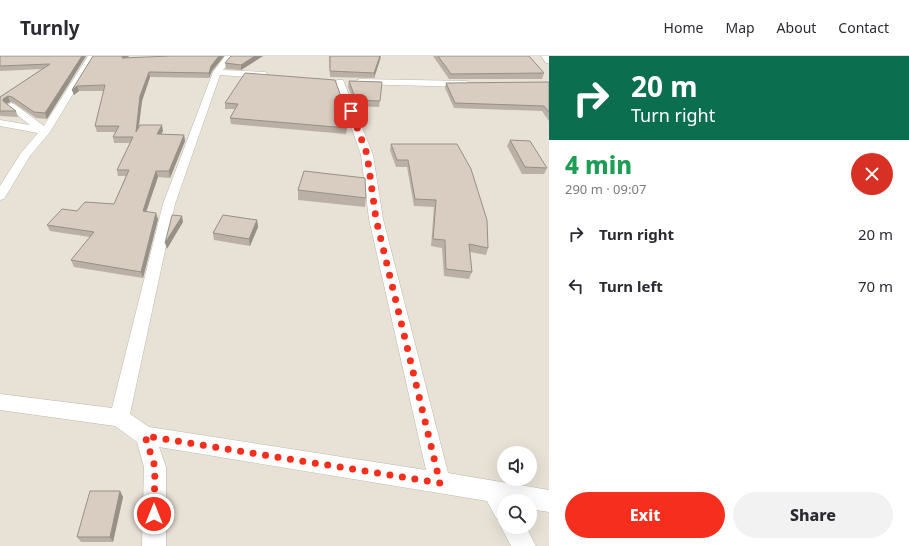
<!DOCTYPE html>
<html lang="en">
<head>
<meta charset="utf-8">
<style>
	body { margin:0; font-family:"Noto Sans",sans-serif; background:#f2f2f3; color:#2b2b33; height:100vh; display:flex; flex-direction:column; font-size:15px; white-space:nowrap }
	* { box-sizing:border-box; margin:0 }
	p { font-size:13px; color:#7c7c81 }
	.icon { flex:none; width:22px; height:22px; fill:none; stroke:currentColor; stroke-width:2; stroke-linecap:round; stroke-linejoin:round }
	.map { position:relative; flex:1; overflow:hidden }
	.drawer { display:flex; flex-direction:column; background:#fff; width:360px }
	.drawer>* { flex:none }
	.guide { background:#0b6e4f; color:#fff; overflow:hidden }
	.fabs { position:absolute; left:497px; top:390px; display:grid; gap:8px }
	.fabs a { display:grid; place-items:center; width:40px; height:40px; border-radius:50%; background:#fff; box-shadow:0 4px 16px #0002; font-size:20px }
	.pin { position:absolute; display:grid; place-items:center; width:34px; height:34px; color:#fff; margin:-17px; border-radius:8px; box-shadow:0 2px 6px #0006 }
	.me { position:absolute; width:44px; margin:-22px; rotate:0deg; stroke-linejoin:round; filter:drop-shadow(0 0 3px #0008) }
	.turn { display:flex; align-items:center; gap:14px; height:84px; padding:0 16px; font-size:18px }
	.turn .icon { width:52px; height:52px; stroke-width:2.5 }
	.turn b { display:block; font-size:28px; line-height:34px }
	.round { display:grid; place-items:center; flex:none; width:42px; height:42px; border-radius:21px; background:#f2f2f3 }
	.summary { display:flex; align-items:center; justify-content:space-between; height:68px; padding:0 16px }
	h1 { font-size:24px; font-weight:800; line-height:30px; color:#1e9e55 }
	.cta { display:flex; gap:8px; margin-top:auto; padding:8px 16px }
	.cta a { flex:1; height:46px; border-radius:24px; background:#f62e1d; color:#fff; font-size:16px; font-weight:800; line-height:46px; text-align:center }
	.cta a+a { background:#f2f2f3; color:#2b2b33 }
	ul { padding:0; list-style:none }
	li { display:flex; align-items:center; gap:12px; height:52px; padding:0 16px }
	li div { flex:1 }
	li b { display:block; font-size:15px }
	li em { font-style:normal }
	header { display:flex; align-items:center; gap:24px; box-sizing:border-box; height:56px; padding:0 20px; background:#fff; border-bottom:1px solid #e1e1e2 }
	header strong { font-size:19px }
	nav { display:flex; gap:22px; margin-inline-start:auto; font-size:14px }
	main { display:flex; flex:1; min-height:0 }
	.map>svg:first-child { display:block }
	.residential { fill:#e7e1d6; fill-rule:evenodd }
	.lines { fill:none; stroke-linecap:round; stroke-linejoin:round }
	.street-casing { stroke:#bfb6ab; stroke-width:1 }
	.street { fill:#fff; fill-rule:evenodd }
	.wall { fill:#bab0a5 }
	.shaded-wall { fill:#979086 }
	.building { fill:#d8cdc0; stroke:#979086 }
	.route { stroke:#f62e1d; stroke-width:7; stroke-dasharray:0 12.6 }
</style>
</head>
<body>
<header>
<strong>Turnly</strong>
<nav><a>Home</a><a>Map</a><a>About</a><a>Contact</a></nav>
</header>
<main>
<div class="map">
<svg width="549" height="490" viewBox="0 0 549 490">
	<rect width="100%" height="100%" fill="#f4efe8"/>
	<path class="residential" d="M0 0H549V490H0ZM504 397H530V423H504ZM504 445H530V471H504Z"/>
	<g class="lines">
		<g class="street-casing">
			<path id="street" d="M88 0H96L50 76 30 100 4 143 0 144V130L21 97 38 77 0 70V64L30 69 6 50 11 47 14 48 44 70Z
				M225 0H233L223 14 265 16 269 19 265 22 220 19 175 148 130 358 149 371 426 414 369 163 361 99 336 26 337 24H343L373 99 383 163 448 417 549 434V456L530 453V445H504V471H526L536 490H511L501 471 504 465 496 462 487 445 159 391 166 411V490H142L144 411 137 386 115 370 0 354V338L112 352 163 148 213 16Z
				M541 0H549V7H546Z
				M360 23 467 25 471 28 467 31 357 28 356 26 357 24Z"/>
		</g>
		<use href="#street" class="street"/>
	</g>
	<path class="wall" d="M0 0H86L47 63 36 62 14 47 10 46 6 48 16 55 18 61 0 60V41L42 13 0 15Z
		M93 0 128 2 170 0H224L212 15 209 22 150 21 142 45 139 71 163 75 161 78 184 79 185 85 170 122 158 121 146 156 158 163 143 222 74 211 71 204 90 181 50 175 47 169 77 155 114 148 126 120H118L117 114 130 87H114L113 81 115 76H97L95 70 104 35H79L74 39 72 34Z
		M231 0H263L241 14 226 13 225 7Z
		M329 0H381L380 4 374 22 330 21Z
		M433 0H529L544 17 542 23H449Z
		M335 24 348 68 346 78 231 68 230 62 235 53H225V47Z
		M349 25 382 26 379 51 356 50 348 31Z
		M549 26V65L542 55 454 52 445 32 446 27Z
		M510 84 547 112 544 118H522L507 90Z
		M391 88H457L488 192 486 199 470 196 472 216 469 223 444 220 442 192 431 190 434 151 414 150 407 111H396L390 94Z
		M298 134 366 142 365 151 298 144Z
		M257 164 258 171 250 190 214 184 213 177Z
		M120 435 123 441 113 486H81L77 481Z"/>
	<path class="shaded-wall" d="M82 0H86L47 63 45 57Z
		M123 0H129L123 7 122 2Z
		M219 0H224L212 15 209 22V17L211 10Z
		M255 0H263L241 14V9Z
		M381 0 380 4 374 22V17Z
		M149 16 150 21 142 45 137 82 136 76 140 40Z
		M77 30 79 35 74 39 72 34Z
		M8 40 10 46 5 49 3 45V43Z
		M162 69 163 75 158 84 157 78Z
		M184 79 185 85 170 122 169 115Z
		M156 115 158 121 144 162 143 155Z
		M156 157 158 163 143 222 141 216Z
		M182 160 183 166 167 193 165 187Z
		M257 164 258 171 250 190 249 183Z
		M120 435 123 441 113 486 110 481Z"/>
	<path class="building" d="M0 0H82L45 57 34 56 12 41 8 40 3 43V45L16 55H0V41L50 8 0 10Z
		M93 0H123L122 2 170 0H219L211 10 209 17 149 16 140 40 136 76 140 69H162L157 78 184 79 169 115H156L143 155 156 157 141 216 71 204 94 176 47 169 62 153 77 155 85 146 114 148 129 114H117L133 81H113L119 70H95L105 29 77 30 72 34Z
		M231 0H255L241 9 225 7Z
		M330 0H380L374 17 330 15Z
		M438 0H529L544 17 451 18Z
		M245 17 335 24 349 62 347 72 230 62 238 48 225 47Z
		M349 25 382 26 380 45 356 44Z
		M549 26V56L544 50 455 47 446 27Z
		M510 84 530 85 547 112 525 111Z
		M391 88H457L471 113 487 164 488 192 469 188 472 216 446 213 445 184 433 183 436 144 415 143 408 104H397Z
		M304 115 365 122 366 142 298 134Z
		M172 159 182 160 165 187Z
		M223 159 257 164 249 183 213 177Z
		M90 435H120L110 481H77Z"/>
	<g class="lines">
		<path class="route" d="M154 458 155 411 145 380 440 427 376 163 367 98 351 55"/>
	</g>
</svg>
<div class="fabs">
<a><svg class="icon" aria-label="sound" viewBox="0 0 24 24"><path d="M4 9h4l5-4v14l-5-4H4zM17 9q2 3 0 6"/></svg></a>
<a><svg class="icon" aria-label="search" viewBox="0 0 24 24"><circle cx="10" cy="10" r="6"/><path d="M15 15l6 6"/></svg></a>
</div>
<div class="pin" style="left:351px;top:55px;background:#d93025"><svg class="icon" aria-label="arrive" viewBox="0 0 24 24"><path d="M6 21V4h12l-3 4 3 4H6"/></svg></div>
<svg class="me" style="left:154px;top:458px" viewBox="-20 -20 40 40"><circle r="17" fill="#f62e1d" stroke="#fff" stroke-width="3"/><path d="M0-11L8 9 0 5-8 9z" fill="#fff"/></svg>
</div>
<section class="drawer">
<div class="guide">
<div class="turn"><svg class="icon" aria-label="right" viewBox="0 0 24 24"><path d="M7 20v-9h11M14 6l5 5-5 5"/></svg><div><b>20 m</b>Turn right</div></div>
</div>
<div class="summary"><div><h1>4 min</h1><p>290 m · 09:07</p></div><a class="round" style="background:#d93025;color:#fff"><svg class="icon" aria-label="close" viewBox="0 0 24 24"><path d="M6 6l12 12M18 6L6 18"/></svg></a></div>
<ul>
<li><svg class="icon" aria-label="right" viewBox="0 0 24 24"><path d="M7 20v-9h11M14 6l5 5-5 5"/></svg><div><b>Turn right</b></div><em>20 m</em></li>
<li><svg class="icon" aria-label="left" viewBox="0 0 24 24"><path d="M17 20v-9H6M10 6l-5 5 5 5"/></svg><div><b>Turn left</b></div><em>70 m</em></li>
</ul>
<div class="cta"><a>Exit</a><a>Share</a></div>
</section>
</main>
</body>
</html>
